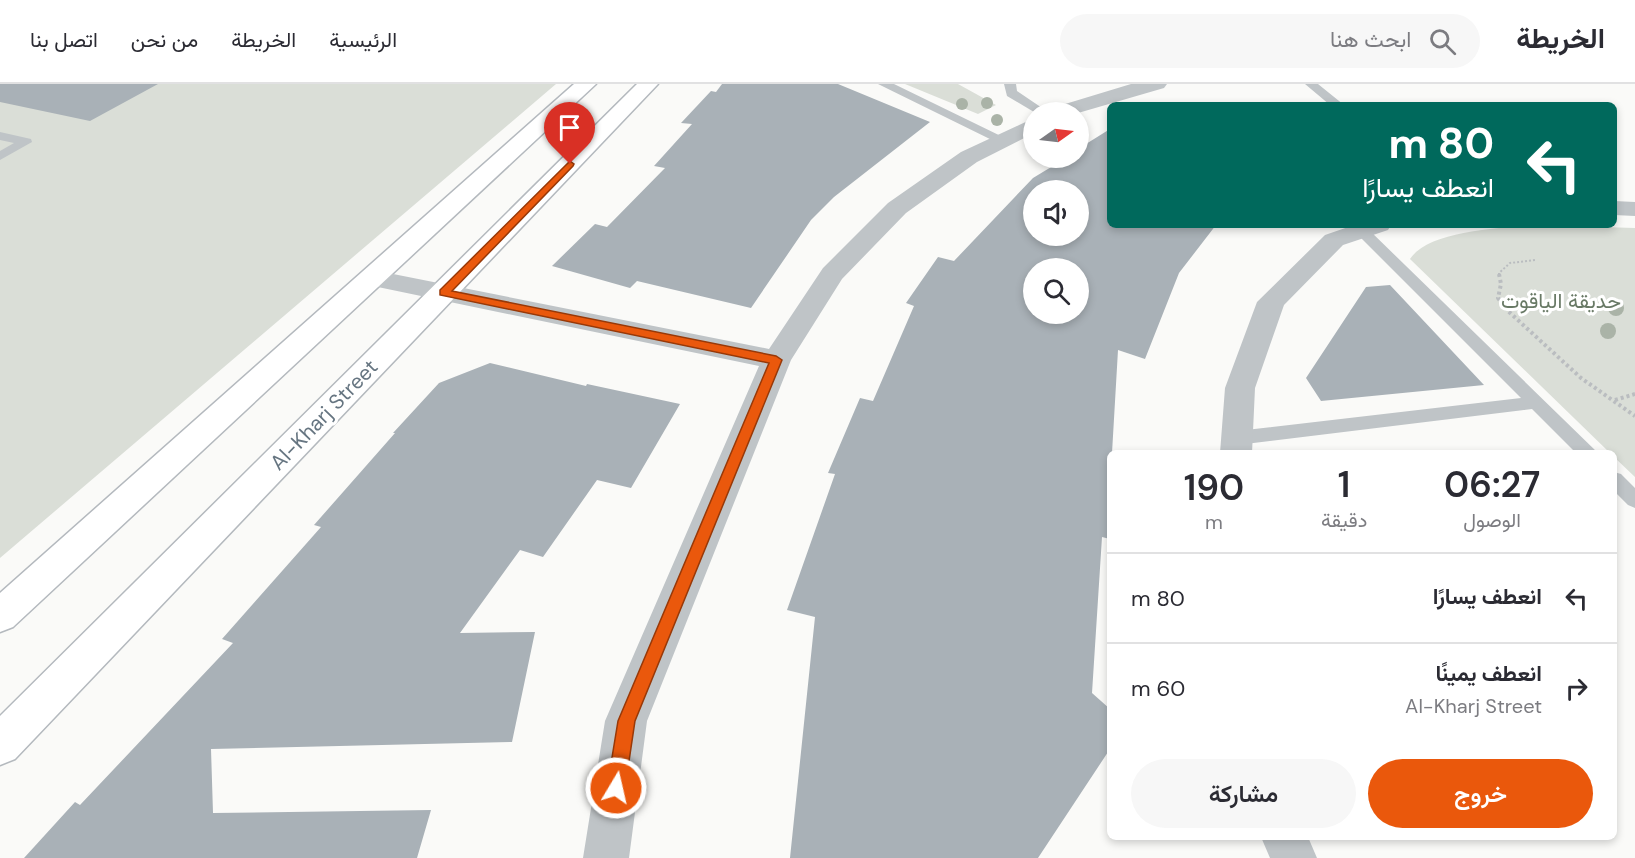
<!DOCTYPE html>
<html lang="ar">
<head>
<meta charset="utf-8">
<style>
	body { margin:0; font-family:"DM Sans",Vazirmatn,sans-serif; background:#f7f7f7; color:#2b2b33; direction:rtl; height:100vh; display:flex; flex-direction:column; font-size:22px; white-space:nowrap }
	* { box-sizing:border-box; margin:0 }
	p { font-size:20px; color:#7c7c81 }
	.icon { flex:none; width:33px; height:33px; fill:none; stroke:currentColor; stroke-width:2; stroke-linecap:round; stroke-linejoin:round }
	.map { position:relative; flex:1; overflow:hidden; direction:ltr }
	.panel { position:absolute; left:1107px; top:366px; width:510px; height:390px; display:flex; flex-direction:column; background:#fff; border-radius:9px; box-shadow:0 3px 9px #0003; direction:rtl }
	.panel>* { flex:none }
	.banner { position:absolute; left:1107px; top:18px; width:510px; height:126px; border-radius:9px; box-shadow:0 3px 9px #0003; direction:rtl; background:#00695c; color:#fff; overflow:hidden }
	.needle { width:39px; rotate:76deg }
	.fabs { position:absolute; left:1023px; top:18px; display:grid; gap:12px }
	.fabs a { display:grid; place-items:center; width:66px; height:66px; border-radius:50%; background:#fff; box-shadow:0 3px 9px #0003; font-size:30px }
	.pin { position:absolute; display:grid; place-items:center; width:51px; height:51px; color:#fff; margin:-62px -26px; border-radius:50% 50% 50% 0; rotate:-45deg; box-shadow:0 0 6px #0007 }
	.pin .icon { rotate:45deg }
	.me { position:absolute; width:66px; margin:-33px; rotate:9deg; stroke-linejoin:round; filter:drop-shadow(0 0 4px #0008) }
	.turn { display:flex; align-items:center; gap:21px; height:126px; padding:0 24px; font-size:27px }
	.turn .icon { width:78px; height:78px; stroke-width:2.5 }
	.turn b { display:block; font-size:42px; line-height:51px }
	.eta { display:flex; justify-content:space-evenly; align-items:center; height:102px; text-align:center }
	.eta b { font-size:36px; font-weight:600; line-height:42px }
	.button { display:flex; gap:12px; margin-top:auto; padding:12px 24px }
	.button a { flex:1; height:69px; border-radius:36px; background:#ea580c; color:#fff; font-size:24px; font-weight:600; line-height:69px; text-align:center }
	.button a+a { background:#f7f7f7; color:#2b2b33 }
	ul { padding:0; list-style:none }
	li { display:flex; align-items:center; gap:18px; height:90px; padding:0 24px; border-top:2px solid #e1e1e2 }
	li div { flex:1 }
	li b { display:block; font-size:22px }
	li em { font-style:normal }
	header { display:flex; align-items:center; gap:36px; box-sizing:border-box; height:84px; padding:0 30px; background:#fff; border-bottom:2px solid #e1e1e2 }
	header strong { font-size:28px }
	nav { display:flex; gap:33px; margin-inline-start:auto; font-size:21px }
	.search { width:420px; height:54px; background:#f7f7f7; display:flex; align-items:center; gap:15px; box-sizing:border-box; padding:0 21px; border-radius:33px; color:#7c7c81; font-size:22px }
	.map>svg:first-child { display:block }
	.green { fill:#daded7 }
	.building { fill:#a9b1b7; fill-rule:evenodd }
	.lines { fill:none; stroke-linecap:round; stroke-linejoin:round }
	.secondary-casing { stroke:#b4b9be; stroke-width:3 }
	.path-far1 { stroke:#babdc0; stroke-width:2; stroke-dasharray:2 2; stroke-linecap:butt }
	.path { stroke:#babdc0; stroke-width:4; stroke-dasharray:3 3; stroke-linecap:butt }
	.lane { fill:#bfc4c7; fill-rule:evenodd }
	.street { fill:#bfc4c7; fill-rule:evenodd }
	.secondary { fill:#fff; fill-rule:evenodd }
	.tree { fill:#aab3a7 }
	.route { fill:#ea580c; stroke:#983908; stroke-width:1.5 }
	.labels { text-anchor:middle; stroke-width:6; stroke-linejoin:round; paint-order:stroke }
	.park-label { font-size:21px; fill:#687965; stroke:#fff }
	.street-label { font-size:21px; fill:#667581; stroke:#fff }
</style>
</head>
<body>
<header>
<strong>الخريطة</strong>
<div class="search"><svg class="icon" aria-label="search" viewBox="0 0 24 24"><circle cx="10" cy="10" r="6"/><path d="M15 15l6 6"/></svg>ابحث هنا</div>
<nav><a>الرئيسية</a><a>الخريطة</a><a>من نحن</a><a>اتصل بنا</a></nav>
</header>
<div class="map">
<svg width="1635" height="774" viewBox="0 0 1635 774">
	<rect width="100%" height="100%" fill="#fafaf8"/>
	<path class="green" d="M0 0H556L0 474Z
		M905 0H958L996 21 978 30Z
		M1536 141 1635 144V393L1614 373V369H1610L1410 175C1429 146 1503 144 1536 141Z"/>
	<path class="building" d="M0 0H158L90 37 0 18Z
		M722 0H838L930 38 834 113 811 136 751 224 637 197 630 204 552 182 595 140 607 143 665 84 654 82 692 40 681 39 711 7 716 8Z
		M1110 45V141H1216L1179 189 1145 275 1118 266 1112 369H1110V455L1102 453 1092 609 1110 625V665L1038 774H790L815 533 787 526 835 390 828 389 860 314 873 317 914 222 906 219 938 173 954 177 1033 94 1066 74H1078V65ZM1034 106H1078V152H1034ZM1034 184H1078V230H1034Z
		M1390 201 1484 301 1321 317 1306 294 1366 203Z
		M490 279 586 302 587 300 680 320 631 404 597 396 543 473 520 466 460 549 535 548 512 658 211 665 213 729 431 726 417 774H24L75 718 80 721 233 559 222 555 321 443 314 441 395 349H393L439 299Z"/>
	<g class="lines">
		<g class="secondary-casing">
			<path id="secondary" d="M574 0H596L13 543 0 548V509Z
				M637 0H658L15 675 0 681V632Z"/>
		</g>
		<path class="path-far1" d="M1499 191V189L1510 179 1535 176"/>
		<path class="path" d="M1499 190 1501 200 1498 214 1508 227 1581 294 1635 332
			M1615 316 1635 310"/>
		<path class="lane" d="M878 0H894L1009 56 1003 60 998 59Z
			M1004 0H1016L1017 7 1048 28H1034L1007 12Z
			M1305 0H1318L1344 21H1330Z
			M0 48 31 55 32 58 0 76V67L14 59 0 56Z
			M1362 143 1367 144 1598 369H1576L1532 325 1237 361 1230 359 1228 354 1230 349 1237 347 1521 314 1357 150 1355 147Z
			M1614 388 1621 390 1635 404V424L1628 421 1614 407Z"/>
		<path class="street" d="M1131 0H1167L1164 4 1078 29 1049 28 1052 24Z
			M1034 34V49L977 78 906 129 842 195 791 276 647 637 629 774H583L605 637 759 282 373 202 364 200 360 194 364 188 373 186 769 265 823 184 888 119 961 68Z
			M1614 117 1635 118V132L1614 131Z
			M1354 141H1391L1388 146 1343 161 1284 221 1255 304 1252 369H1220L1225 304 1257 218 1325 151Z
			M1261 753H1308L1317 774H1270Z"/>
		<use href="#secondary" class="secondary"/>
	</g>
	<g class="tree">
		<circle cx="987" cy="19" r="6"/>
		<circle cx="962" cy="20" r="6"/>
		<circle cx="997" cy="36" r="6"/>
		<circle cx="1616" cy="224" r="8"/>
		<circle cx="1608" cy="247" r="8"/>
	</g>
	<path class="route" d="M570 77 574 80 573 82 452 207 776 272 782 276 635 637 625 704 622 710 616 712 610 710 607 704 618 637 769 279 440 211V206Z"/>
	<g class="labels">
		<g class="park-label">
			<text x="1561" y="224">حديقة الياقوت</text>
		</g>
		<g class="street-label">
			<text transform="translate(324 331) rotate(-46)" y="7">Al-Kharj Street</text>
		</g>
	</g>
</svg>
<div class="fabs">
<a><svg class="needle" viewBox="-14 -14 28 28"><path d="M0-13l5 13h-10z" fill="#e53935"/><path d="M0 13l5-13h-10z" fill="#7c7c81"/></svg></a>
<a><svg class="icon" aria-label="sound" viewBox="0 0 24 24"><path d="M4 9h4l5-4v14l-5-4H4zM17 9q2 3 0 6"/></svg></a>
<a><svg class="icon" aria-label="search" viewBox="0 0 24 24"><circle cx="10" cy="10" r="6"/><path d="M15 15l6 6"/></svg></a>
</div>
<div class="pin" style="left:570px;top:80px;background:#d93025"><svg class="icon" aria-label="arrive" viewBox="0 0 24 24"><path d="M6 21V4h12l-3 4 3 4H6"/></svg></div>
<svg class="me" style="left:616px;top:704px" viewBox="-20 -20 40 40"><circle r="17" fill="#ea580c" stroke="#fff" stroke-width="3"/><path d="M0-11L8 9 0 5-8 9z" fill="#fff"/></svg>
<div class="banner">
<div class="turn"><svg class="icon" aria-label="left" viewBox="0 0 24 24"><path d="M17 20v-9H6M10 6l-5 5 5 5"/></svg><div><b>80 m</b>انعطف يسارًا</div></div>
</div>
<section class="panel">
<div class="eta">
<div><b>06:27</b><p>الوصول</p></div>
<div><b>1</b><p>دقيقة</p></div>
<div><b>190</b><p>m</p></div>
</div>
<ul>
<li><svg class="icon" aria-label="left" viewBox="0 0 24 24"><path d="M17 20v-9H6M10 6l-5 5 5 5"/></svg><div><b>انعطف يسارًا</b></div><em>80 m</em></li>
<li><svg class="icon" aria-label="right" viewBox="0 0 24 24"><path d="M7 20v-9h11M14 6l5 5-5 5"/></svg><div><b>انعطف يمينًا</b><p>Al-Kharj Street</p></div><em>60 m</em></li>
</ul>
<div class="button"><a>خروج</a><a>مشاركة</a></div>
</section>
</div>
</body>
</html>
